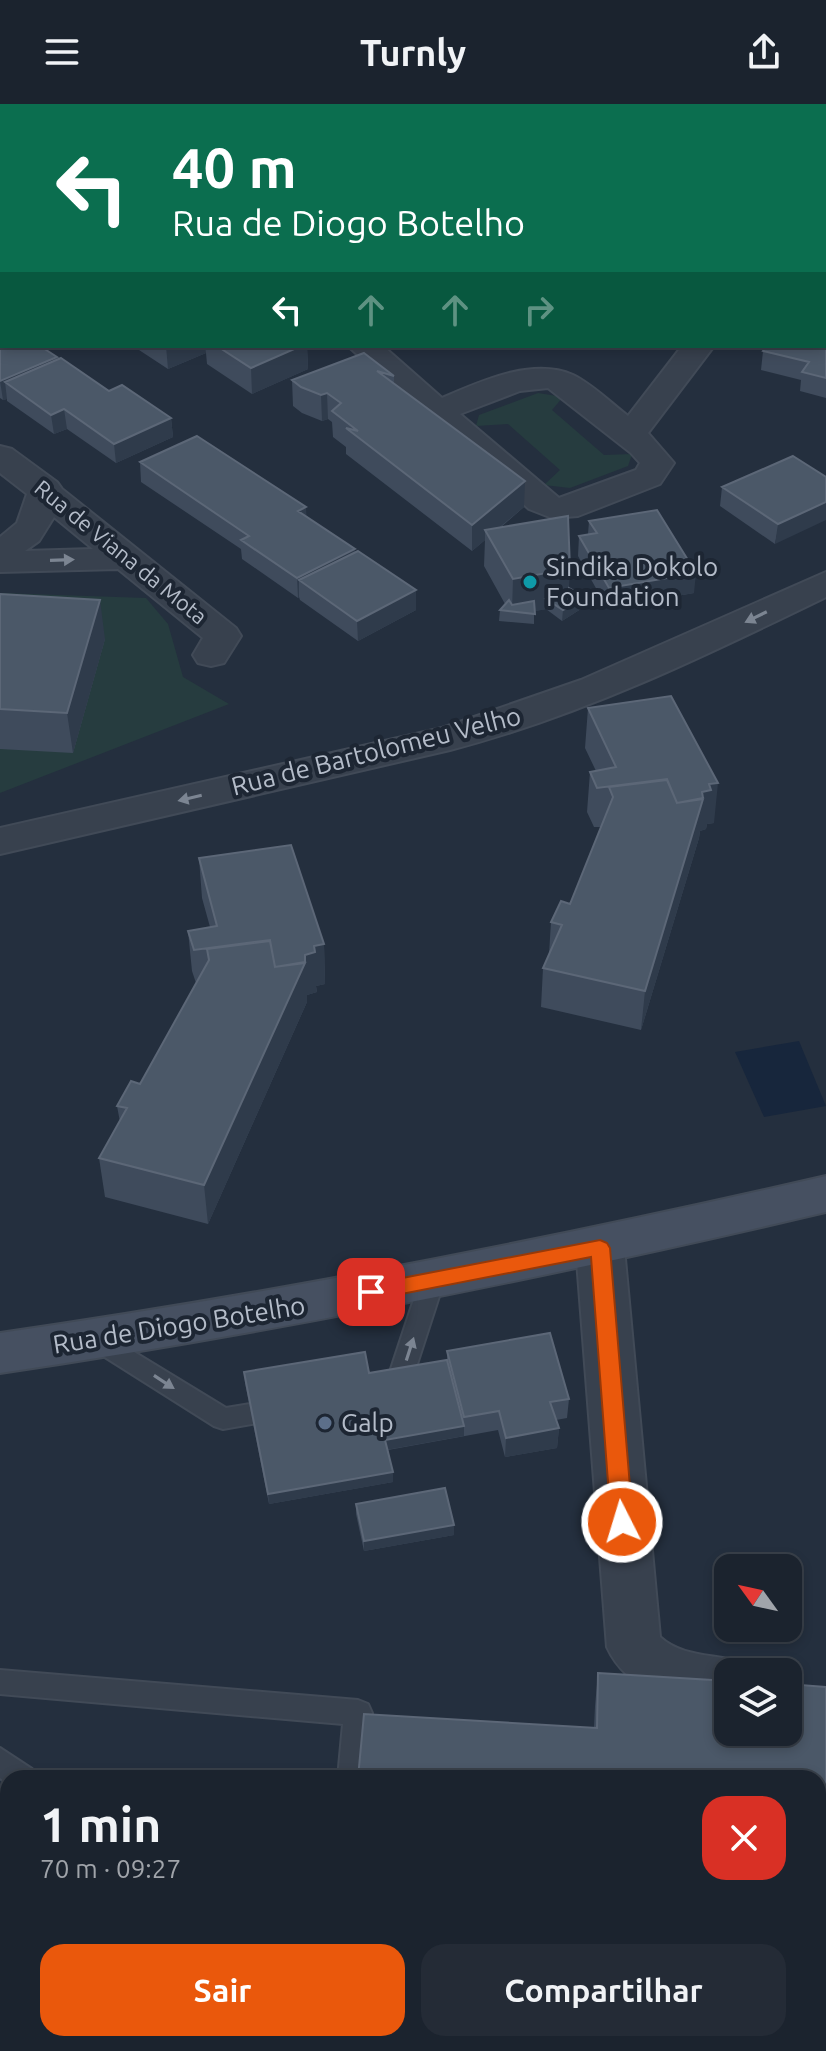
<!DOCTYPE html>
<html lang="pt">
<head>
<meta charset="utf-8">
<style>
	body { margin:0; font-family:Ubuntu,sans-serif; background:#242b36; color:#f1f3f6; height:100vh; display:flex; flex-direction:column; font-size:30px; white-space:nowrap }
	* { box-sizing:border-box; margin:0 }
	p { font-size:26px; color:#a0a4aa }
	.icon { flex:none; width:44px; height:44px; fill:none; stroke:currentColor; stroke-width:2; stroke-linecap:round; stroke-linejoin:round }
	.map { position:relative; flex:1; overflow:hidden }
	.side { position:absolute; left:0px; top:1666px; width:826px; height:282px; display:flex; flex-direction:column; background:#1b232e; border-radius:24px 24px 0 0; box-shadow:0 4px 12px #0003,0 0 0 2px #39404a }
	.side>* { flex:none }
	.top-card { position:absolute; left:0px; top:0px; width:826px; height:244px; box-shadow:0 4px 12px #0003,0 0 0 2px #39404a; background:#0b6e4f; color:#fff; overflow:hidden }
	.needle { width:52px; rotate:303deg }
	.buttons { position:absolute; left:714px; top:1450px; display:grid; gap:16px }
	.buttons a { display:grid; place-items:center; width:88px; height:88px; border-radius:16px; background:#1b232e; box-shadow:0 4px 12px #0003,0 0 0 2px #39404a; font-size:40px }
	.pin { position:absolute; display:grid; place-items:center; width:68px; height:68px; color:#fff; margin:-34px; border-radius:16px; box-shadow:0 4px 12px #0006 }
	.me { position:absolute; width:88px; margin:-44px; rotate:355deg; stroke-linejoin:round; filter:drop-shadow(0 0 6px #0008) }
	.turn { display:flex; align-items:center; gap:28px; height:168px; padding:0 40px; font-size:36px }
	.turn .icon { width:104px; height:104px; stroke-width:2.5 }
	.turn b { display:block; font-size:56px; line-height:68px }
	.lanes { display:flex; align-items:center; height:76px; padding:0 40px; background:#0003; justify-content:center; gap:40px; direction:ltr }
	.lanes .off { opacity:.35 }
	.round { display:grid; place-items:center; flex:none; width:84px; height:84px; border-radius:24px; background:#242b36 }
	.overview { display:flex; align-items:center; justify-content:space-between; height:136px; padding:0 40px }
	h1 { font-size:48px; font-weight:700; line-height:60px }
	.primary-button { display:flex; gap:16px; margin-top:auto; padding:16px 40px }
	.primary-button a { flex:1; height:92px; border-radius:24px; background:#ea580c; color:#fff; font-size:32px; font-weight:700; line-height:92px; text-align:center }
	.primary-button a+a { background:#242b36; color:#f1f3f6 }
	header { display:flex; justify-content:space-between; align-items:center; height:104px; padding:0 40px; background:#1b232e; font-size:36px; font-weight:700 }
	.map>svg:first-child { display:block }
	.green { fill:#263c3f }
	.water { fill:#17263c }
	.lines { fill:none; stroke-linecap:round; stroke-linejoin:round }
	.service-casing { stroke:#414a57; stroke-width:4 }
	.pedestrian-casing { stroke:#414a57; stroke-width:4 }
	.minor-casing { stroke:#414a57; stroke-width:4 }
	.tertiary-casing { stroke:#414a57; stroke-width:4 }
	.secondary-casing { stroke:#414a57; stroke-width:4 }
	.service { fill:#38414e; fill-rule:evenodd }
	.pedestrian { fill:#38414e; fill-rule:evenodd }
	.minor { fill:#38414e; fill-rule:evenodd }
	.tertiary { fill:#38414e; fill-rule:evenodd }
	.secondary { fill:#465061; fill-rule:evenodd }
	.wall { fill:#3f4b5c }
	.shaded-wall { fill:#2f3b4b }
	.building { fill:#4b5868; stroke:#5c6777; stroke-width:2 }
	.oneway { fill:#7c8592 }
	.route { fill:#ea580c; stroke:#983908; stroke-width:2 }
	.culture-dot { fill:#0f9aa8; stroke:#1d2633; stroke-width:3 }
	.service-dot { fill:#5c6f8a; stroke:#1d2633; stroke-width:3 }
	.labels { text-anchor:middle; stroke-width:8; stroke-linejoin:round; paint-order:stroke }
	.far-street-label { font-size:22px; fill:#b4bcc9; stroke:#1d2633 }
	.poi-label { font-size:26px; fill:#b4bcc9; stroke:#1d2633; text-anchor:start }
	.street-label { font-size:26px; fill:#b4bcc9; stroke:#1d2633 }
</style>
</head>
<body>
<header><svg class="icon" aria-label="menu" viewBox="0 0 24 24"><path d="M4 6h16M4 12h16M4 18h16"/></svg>Turnly<svg class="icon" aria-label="share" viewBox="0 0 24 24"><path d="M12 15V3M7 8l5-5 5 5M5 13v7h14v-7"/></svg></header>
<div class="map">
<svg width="826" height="1947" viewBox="0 0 826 1947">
	<rect width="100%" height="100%" fill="#242f3e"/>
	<path class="green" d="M538 289 563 293 552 306 604 351 632 350 628 362 570 384 544 381 560 366 508 320 476 322 479 311Z
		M0 489 146 494 168 520 183 573 229 600 0 689Z
		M818 1833 826 1834V1947H603V1940H818Z"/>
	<path class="water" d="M799 937 826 1002 764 1013 735 948Z"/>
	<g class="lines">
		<g class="service-casing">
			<path id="service" d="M432 1168 440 1170 444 1177 409 1285 406 1292 390 1296 381 1293 378 1286 381 1279 387 1277 420 1177 424 1170Z
				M98 1226 226 1304 281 1295 290 1298 293 1305 290 1312 281 1315 223 1325 214 1322 89 1243 86 1236 89 1229Z
				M0 1566 358 1596 368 1600 372 1609 366 1674H338L343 1620 0 1590Z
				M0 1644 32 1665 36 1674H8V1680L0 1674Z
				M347 1940H384L387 1947H350Z
				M608 1940H638L637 1947H607Z"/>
		</g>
		<g class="pedestrian-casing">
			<path id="pedestrian" d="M11 1940H57L54 1947H8Z"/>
		</g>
		<g class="minor-casing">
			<path id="minor" d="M705 0H733L734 2H706Z
				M785 0H813L814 2H786Z
				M824 60H826V77H824Z
				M348 242H383L442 294C480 278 532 253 573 271 592 280 611 299 628 312L682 242H714L648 329 674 359 660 380 578 412 552 414 529 405ZM548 284 631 349 640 359 636 366 559 394 460 310 520 287Z
				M0 342 12 345 57 378 62 385 236 524 241 532 224 559 211 562 198 559 193 551 203 534 118 465 0 468V433L17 419 27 390 0 369ZM54 413 93 445 25 447 39 437Z
				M600 1126 617 1131 624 1144 660 1533C684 1555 718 1549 747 1560L751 1568H728V1603C680 1598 629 1591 607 1543L576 1144 583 1131Z"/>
		</g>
		<g class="tertiary-casing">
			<path id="tertiary" d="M826 468V493C705 552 581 612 450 646L0 750V724L442 624 581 576Z"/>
		</g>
		<g class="secondary-casing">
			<path id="secondary" d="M826 1072V1108C553 1172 278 1228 0 1269V1229C278 1189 552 1135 826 1072Z"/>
		</g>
		<use href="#service" class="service"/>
		<use href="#pedestrian" class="pedestrian"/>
		<use href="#minor" class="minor"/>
		<use href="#tertiary" class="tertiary"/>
		<use href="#secondary" class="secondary"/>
	</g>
	<path class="wall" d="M327 0H355L351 2H333Z
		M2 77V117L0 116V79Z
		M824 130H826V155L824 154Z
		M826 229V294L800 287 801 276 761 266 763 247Z
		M0 239 57 253 58 256 109 287 171 314 173 333 116 359 67 325 54 330 7 297V295L3 296 0 294Z
		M138 242H307L308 265 252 290 207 260 206 249 168 265 139 246Z
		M364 249 394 272V280L524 403 501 423 569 484 584 503 562 517 546 505 534 507V520L499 517 500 506 505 500 484 462 485 436 472 447 346 350V343L333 333 332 318 328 315 322 317 302 309 293 302 292 276Z
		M793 352 775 440 720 402 722 383Z
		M140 358 306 412 355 448 416 506 358 537 300 496 299 493 298 494 242 455 241 445 141 378Z
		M589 417 694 489 607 504 578 452 579 432 588 430Z
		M0 490 105 535 73 649 0 645Z
		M588 604 714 719 707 720 706 725 700 727 699 734 641 926 541 903 543 864 549 850 551 818 570 800 601 723H594L587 708 590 668 596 667 585 644Z
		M199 754 324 840 325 880 316 882 317 888 307 891V898L208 1120 105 1093 99 1054 120 1018 117 1002 140 980 196 879 192 867 188 827 210 823 202 794Z
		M447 1247 569 1295 567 1314 556 1316 559 1324 557 1344 505 1353 498 1326 388 1346 393 1368V1378L269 1400 245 1279 244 1268 369 1269 447 1256Z
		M356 1400 454 1421V1431L364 1447 356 1410Z
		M598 1569 826 1583V1809L818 1808V1674L594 1624 595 1602Z"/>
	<path class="shaded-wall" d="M548 0H567L565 2H547Z
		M166 242H205L206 249 168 265Z
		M301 242H307L308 265 252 290 251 264Z
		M57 253 60 273 5 278 7 295 3 296 0 277Z
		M327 289 328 315 322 317 321 291Z
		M64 305 67 325 54 330 51 311Z
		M171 314 173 333 116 359 114 340Z
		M525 377 524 403 489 432 485 426V436L472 447V421Z
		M826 398V416L775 440 778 420Z
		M306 403 307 422 298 407Z
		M355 445 356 465 299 476V493L298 494 297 474Z
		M570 465 568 501 546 495V505L527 509 512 507 513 475Z
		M696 469 694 489 607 504 609 484Z
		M416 486V506L358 537 357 517Z
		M585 493 584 503 562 517 563 506Z
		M100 496 105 535 73 649 67 609Z
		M718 679 714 719 707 720 706 725 700 727 699 734 641 926 645 887 702 688 709 680Z
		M324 840 325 880 316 882 317 888 307 891V898L208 1120 204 1081 305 851 314 842Z
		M464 1322V1332L386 1346 385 1336Z
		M559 1324 557 1344 505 1353 506 1334Z
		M393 1368V1378L269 1400 268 1390Z
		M454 1421V1431L364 1447V1437Z"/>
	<path class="building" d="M119 0H195L192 2H116Z
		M457 0H551L549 2H454Z
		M2 77V99H0V79Z
		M824 96 826 98V110H824Z
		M824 228 826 229V274L802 268 809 258 763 247 767 242H824Z
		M0 239H2V242H40L57 253 0 277Z
		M217 242H301L251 264Z
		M364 249 394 272 377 267 525 377 472 421 346 324 358 327 332 307 341 299 327 289 321 291 301 283 292 276Z
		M61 254 109 287 122 281 171 314 114 340 64 305 51 311 5 278Z
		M197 332 306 403 298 407 355 445 297 474 241 436 249 432 140 358Z
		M793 352 826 373V398L778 420 722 383Z
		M657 406 696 469 609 484 579 432 597 429 589 417Z
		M568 412 570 465 513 475 485 426Z
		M358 447 416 486 357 517 299 476Z
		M569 484 585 493 563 506 546 495 568 490Z
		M0 490 100 496 67 609 0 605Z
		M509 496 512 501 534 497 535 510 500 506Z
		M671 592 718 679 709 680 711 686 702 688 703 694 677 699 667 675 597 684 590 668 616 663 588 604Z
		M667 676 677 699 703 695 645 887 543 864 562 821 551 818 561 797 570 800 613 693 609 683Z
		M291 741 324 840 314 842 315 848 305 851V858L275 863 270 836 194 846 188 827 217 822 199 754Z
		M270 837 275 863 305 859 204 1081 99 1054 127 1004 117 1002 131 977 140 980 209 856 207 845Z
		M550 1229 569 1295 550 1298 559 1324 506 1334 499 1307 464 1313 447 1247Z
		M365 1248 369 1269 447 1256 464 1322 385 1336 393 1368 268 1390 244 1268Z
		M445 1384 454 1421 364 1437 356 1400Z
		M598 1569 728 1577V1628H788V1580L826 1583V1777H818V1674H358L364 1610 597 1624Z"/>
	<defs><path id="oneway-solid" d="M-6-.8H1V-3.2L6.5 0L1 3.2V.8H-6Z" transform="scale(2)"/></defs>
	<g class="oneway">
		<use href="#oneway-solid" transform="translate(62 456) rotate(-2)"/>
		<use href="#oneway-solid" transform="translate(756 513) rotate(154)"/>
		<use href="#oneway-solid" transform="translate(190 694) rotate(167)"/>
		<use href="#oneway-solid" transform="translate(410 1245) rotate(-72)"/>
		<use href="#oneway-solid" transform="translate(164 1278) rotate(33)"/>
	</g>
	<path class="route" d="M600 1136 607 1139 610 1144 633 1418 630 1424 622 1427 614 1424 611 1418 591 1153 371 1196 364 1194 362 1188 364 1182 371 1180Z"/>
	<circle class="culture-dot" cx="530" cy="478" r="8"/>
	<circle class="service-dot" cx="325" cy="1319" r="8"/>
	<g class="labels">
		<g class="far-street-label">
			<text transform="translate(121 448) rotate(39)" y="8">Rua de Viana da Mota</text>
		</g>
		<g class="poi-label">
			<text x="546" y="472">Sindika Dokolo<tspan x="546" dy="30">Foundation</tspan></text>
			<text x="341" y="1328">Galp</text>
		</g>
		<g class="street-label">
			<text transform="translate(376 647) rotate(-14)" y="9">Rua de Bartolomeu Velho</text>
			<text transform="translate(179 1221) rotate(-9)" y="9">Rua de Diogo Botelho</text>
		</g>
	</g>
</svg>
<div class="buttons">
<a><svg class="needle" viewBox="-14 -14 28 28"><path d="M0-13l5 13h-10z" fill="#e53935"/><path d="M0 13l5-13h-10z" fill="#a0a4aa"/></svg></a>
<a><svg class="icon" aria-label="layers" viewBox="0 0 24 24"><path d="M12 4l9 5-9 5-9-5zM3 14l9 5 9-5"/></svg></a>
</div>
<div class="pin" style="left:371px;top:1188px;background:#d93025"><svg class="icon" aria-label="arrive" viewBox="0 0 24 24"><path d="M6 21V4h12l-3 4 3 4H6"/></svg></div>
<svg class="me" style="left:622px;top:1418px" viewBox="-20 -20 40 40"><circle r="17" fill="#ea580c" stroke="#fff" stroke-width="3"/><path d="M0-11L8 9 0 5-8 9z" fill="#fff"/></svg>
<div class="top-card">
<div class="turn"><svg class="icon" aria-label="left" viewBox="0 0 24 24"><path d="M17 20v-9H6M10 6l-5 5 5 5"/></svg><div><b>40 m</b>Rua de Diogo Botelho</div></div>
<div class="lanes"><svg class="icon" aria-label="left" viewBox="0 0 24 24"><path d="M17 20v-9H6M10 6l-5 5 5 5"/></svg><svg class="icon off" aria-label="ahead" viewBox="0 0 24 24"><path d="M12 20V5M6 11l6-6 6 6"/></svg><svg class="icon off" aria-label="ahead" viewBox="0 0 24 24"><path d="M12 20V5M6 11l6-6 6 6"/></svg><svg class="icon off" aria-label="right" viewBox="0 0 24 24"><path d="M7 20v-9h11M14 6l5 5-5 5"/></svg></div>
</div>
<section class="side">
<div class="overview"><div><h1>1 min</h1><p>70 m · 09:27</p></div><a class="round" style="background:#d93025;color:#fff"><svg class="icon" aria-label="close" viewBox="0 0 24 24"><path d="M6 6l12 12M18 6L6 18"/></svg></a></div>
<div class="primary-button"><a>Sair</a><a>Compartilhar</a></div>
</section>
</div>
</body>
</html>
